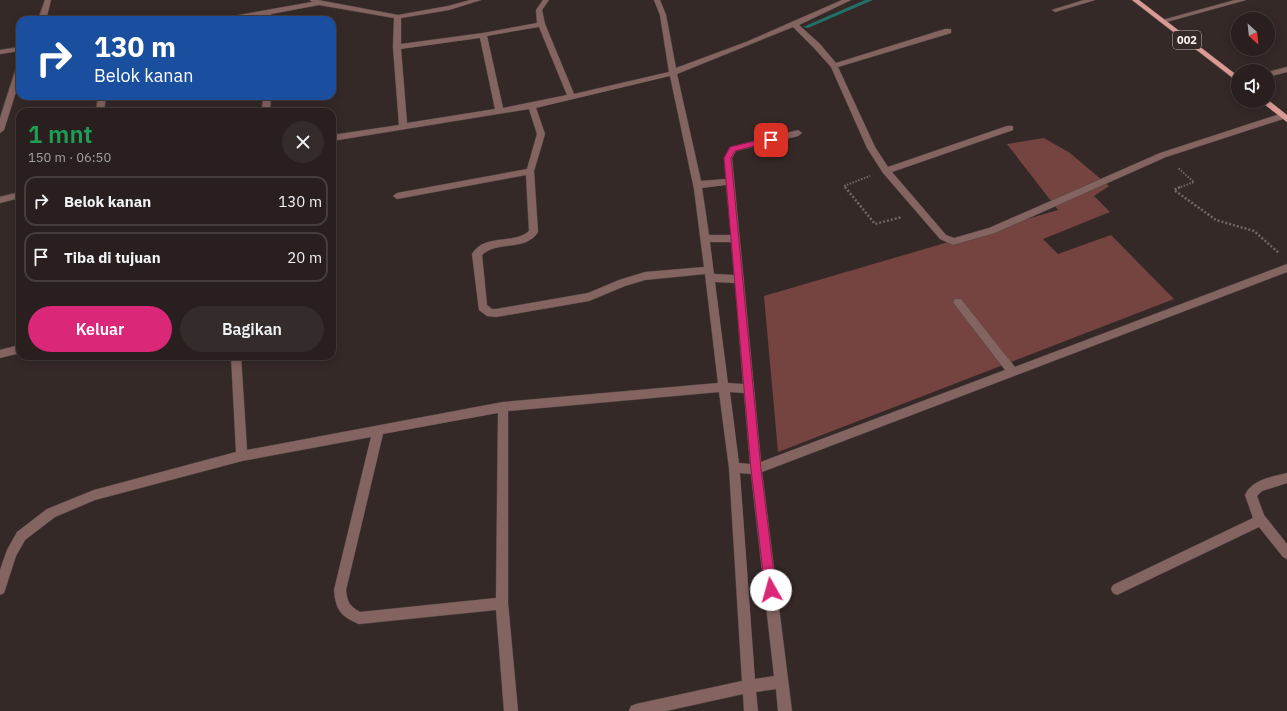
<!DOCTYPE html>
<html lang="id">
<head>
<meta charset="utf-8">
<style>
	body { margin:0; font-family:"IBM Plex Sans",sans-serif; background:#342c2b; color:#f1f3f6; height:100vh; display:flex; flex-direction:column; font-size:15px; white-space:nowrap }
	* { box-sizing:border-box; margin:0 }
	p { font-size:13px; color:#a5a2a4 }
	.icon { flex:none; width:22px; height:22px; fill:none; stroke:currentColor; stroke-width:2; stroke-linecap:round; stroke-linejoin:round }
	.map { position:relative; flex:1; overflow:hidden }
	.side { position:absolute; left:16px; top:108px; width:320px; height:252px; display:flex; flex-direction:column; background:#281f1e; border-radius:12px; box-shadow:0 2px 10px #0003,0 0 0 1px #443d3c }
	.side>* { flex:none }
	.banner { position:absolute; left:16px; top:16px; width:320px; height:84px; border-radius:12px; box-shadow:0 2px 10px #0003,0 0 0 1px #443d3c; background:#1a4fa0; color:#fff; overflow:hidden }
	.needle { width:26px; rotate:153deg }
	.tools { position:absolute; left:1231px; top:12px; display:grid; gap:8px }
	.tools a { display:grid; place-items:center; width:44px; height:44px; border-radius:50%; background:#281f1e; box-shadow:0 2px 10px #0003,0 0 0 1px #443d3c; font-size:20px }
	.pin { position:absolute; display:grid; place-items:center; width:34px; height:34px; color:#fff; margin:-17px; border-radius:8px; box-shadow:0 2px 6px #0006 }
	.me { position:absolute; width:44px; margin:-22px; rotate:353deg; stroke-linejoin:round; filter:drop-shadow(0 0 3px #0008) }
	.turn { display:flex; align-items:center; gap:14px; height:84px; padding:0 12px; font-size:18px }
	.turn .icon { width:52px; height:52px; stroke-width:2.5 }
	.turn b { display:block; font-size:28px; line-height:34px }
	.round { display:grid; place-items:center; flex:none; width:42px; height:42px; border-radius:21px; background:#342c2b }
	.headline { display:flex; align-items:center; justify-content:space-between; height:68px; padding:0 12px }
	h1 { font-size:24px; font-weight:600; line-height:30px; color:#1e9e55 }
	.primary-button { display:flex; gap:8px; margin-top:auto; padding:8px 12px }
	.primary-button a { flex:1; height:46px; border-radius:24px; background:#db2777; color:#fff; font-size:16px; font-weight:600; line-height:46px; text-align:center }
	.primary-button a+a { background:#342c2b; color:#f1f3f6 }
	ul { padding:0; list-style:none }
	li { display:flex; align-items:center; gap:12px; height:50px; margin:0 8px 6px; padding:0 4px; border:2px solid #443d3c; border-radius:12px }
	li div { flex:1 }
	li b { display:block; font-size:15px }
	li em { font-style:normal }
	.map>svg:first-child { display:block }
	.green { fill:#754440 }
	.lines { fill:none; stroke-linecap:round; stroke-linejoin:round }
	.stream { fill:#217069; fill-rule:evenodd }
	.minor-casing { stroke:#504544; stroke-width:1 }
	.major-casing { stroke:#504544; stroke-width:1 }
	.path-far1 { stroke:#736867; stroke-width:2; stroke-dasharray:1.5 1.5; stroke-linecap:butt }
	.path { stroke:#736867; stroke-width:2.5; stroke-dasharray:2 2; stroke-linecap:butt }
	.minor { fill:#846461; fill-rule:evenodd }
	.major { fill:#dc9a94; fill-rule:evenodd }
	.route { fill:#db2777; stroke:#8e194d }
	.labels { text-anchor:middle; stroke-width:4; stroke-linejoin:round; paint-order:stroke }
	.shield { fill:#352928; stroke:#beb5b4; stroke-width:1 }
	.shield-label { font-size:11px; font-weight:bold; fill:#f9f1f0 }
</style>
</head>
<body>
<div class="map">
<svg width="1287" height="711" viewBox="0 0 1287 711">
	<rect width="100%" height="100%" fill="#352928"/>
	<path class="green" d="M1044 138 1070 153 1109 186 1094 196 1110 212 1043 239 1058 254 1111 235 1174 299 778 452 764 296 1058 210 1007 144Z"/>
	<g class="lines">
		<path class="stream" d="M865 0H873L808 28 803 27Z"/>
		<g class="minor-casing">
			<path id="minor" d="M45 0H51L46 20H38Z
				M310 0H318L398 15 448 6 470 0H481L449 10 401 18V44L483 33 537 23 536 10 543 0H549L542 10 545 24 574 94 669 72 660 15 654 0H660L666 15 676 68 746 42 842 0H851L799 25 820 44 836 63 945 29H951V33L838 67 875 147 888 167 1007 126H1013V130L892 172 946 235 954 238 989 228 1160 153 1280 114H1286V118L1166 157 995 233 953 245 940 239 883 173 867 148 831 67 814 48 793 27 677 74 701 181 726 179 724 158 730 147 798 130 802 133 798 136 736 151 732 158 761 462 1005 370 955 305 953 302 955 299H961L1015 367 1287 264V272L762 472 792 711H778L776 689 756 692 758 711H744L743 694 666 711H629L631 706 636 704 742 681 729 468 719 392 508 411V603L518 711H504L496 610 359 624C340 616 336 610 334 590L371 437 242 461 95 500 55 517 25 540 16 556 4 593 0 595V570L7 550 17 532 47 509 94 490 236 452 231 356H241L247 450 503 402 718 383 705 274 645 280 625 286 589 301 496 317 487 316 479 310 472 254C485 233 513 245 529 231L526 175 397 199 393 196 397 193 527 169 537 134 529 109 332 141V135L399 125 393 47 394 18 319 5 271 14 272 20H264V16L236 20H218L222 18 312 2ZM539 27 567 95 503 108 487 36ZM480 38 495 109 407 123 401 49ZM670 76 694 189 704 267 645 272 619 280 588 293 496 309H492L487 305 482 255C497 240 526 252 538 232L534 171 545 134 536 108ZM726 185 731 235H709L702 188ZM710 242H731L734 275 714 274ZM715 282 735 283 743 384 728 383ZM730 392 744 393 750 464 739 463ZM498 413 496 598 360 612C349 606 347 601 346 590L383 434ZM740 473 751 474 774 676 755 679Z
				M1084 0H1095L1055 12 1052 10Z
				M1235 0H1246L1163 23 1159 21Z
				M20 47V51L0 54V50Z
				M17 65H20V79L4 130 0 133V118Z
				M1287 67V72L1268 77V72Z
				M98 96H106L104 112H96Z
				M263 96H271L270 112H262Z
				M20 192V198L0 203V197Z
				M20 345V353L0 358V350Z
				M1287 473V483L1262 491 1257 496 1264 515 1287 544V559L1283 557 1259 527 1121 593 1117 595 1113 593 1111 589 1113 585 1253 518 1245 495C1252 479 1272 477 1287 473Z"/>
		</g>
		<g class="major-casing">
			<path id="major" d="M1132 0H1139L1238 76V82Z
				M1268 100 1287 115V122L1260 101Z"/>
		</g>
		<path class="path-far1" d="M846 188 844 186 870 176
			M1178 188 1194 182 1178 168"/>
		<path class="path" d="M845 187 875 224 902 217
			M1180 187 1174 190 1216 220 1254 231 1279 253"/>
		<use href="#minor" class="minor"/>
		<use href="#major" class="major"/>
	</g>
	<path class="route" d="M771 137 773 138V141L735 151 731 158 761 469 776 590 775 594 771 596 767 594 765 590 751 469 724 158 730 147Z"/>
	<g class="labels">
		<rect class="shield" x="1173" y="31" width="28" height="18" rx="3"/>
		<g class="shield-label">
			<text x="1187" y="44">002</text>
		</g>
	</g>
</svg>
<div class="tools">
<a><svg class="needle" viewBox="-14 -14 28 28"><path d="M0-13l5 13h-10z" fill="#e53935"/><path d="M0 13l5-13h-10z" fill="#a5a2a4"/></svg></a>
<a><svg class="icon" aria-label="sound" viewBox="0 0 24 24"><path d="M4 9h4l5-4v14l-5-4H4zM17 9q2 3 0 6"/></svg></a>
</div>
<div class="pin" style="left:771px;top:140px;background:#d93025"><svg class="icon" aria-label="arrive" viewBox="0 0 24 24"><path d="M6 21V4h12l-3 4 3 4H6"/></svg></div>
<svg class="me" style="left:771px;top:590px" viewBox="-20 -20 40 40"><circle r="19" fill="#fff"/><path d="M0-13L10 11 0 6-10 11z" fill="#db2777"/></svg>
<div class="banner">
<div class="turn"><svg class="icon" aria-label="right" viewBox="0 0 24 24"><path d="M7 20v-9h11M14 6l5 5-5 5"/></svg><div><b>130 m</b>Belok kanan</div></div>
</div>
<section class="side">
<div class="headline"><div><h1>1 mnt</h1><p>150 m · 06:50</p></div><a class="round"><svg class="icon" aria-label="close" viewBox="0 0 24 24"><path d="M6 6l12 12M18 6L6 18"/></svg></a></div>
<ul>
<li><svg class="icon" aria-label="right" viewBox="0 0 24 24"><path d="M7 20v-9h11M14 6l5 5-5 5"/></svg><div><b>Belok kanan</b></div><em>130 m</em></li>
<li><svg class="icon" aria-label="arrive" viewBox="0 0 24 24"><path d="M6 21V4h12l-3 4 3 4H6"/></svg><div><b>Tiba di tujuan</b></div><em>20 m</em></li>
</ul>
<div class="primary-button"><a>Keluar</a><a>Bagikan</a></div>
</section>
</div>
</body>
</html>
